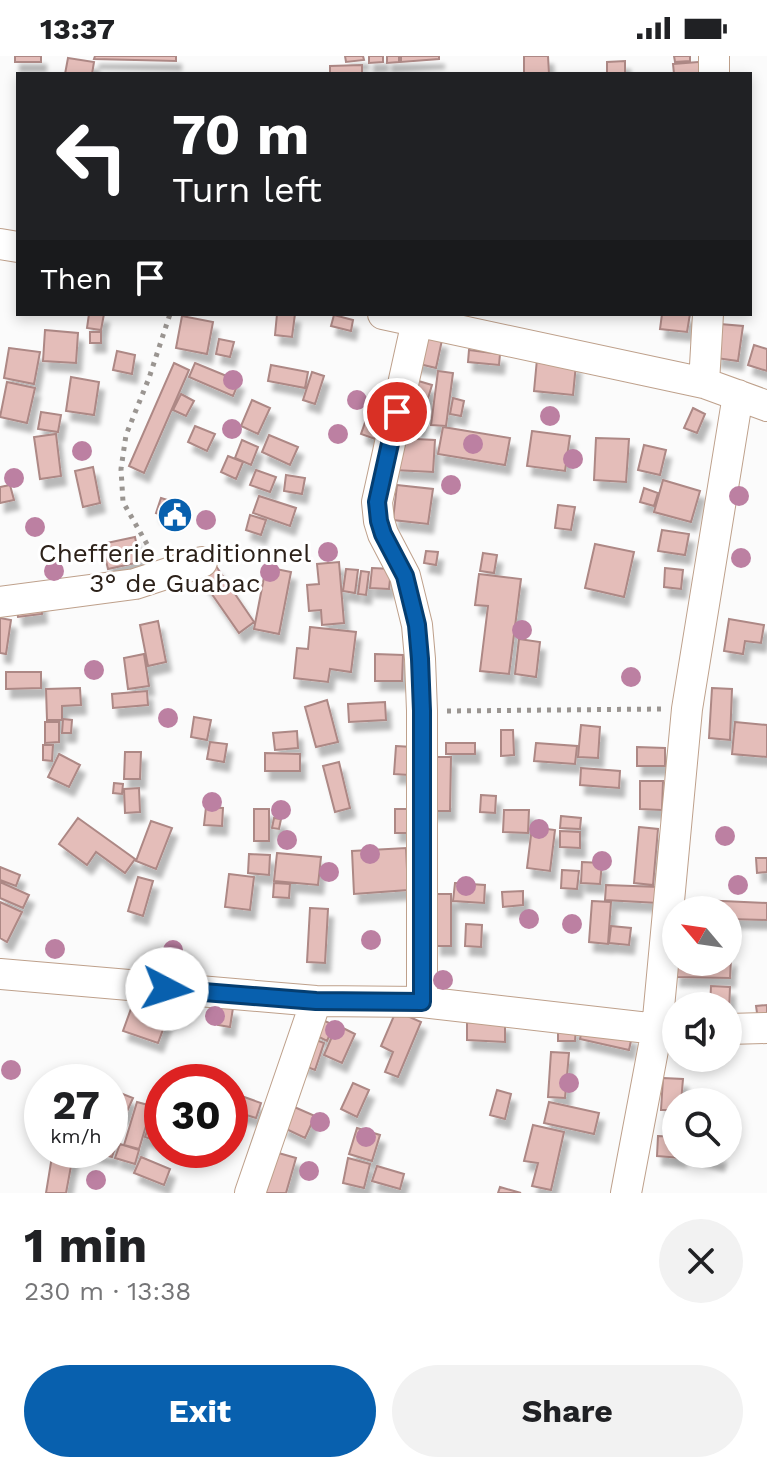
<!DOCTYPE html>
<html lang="en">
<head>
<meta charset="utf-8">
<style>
	body { margin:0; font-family:"Work Sans",sans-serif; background:#f2f2f2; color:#202124; height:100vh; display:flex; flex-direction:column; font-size:30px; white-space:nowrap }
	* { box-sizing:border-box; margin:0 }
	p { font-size:26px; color:#757577 }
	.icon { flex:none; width:44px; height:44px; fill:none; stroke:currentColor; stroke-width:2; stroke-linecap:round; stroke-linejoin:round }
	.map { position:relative; height:1137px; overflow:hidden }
	.drawer { display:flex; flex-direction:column; background:#fff; flex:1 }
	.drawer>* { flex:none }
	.guide { position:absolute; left:16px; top:16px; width:736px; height:244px; border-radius:0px; box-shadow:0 4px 12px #0003; background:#202124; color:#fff; overflow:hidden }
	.needle { width:52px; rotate:299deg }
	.buttons { position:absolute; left:662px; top:840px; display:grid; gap:16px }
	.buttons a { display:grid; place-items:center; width:80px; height:80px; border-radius:50%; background:#fff; box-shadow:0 4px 12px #0003; font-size:40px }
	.speed { position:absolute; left:24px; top:1008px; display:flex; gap:16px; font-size:40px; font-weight:700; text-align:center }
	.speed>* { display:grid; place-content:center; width:104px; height:104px; border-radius:50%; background:#fff; box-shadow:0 4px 12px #0003; line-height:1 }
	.speed small { font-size:20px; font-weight:400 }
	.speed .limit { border:12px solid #d22; background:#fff; color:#111 }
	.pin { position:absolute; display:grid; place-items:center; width:68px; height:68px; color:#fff; margin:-34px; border:4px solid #fff; border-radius:50%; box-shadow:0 2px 8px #0007 }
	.me { position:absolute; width:88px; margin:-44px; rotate:95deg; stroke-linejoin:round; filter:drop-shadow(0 0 6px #0008) }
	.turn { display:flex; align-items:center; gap:28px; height:168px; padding:0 24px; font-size:36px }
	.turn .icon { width:104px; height:104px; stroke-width:2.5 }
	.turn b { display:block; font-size:56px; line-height:68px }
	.then { display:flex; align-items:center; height:76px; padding:0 24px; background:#0003; gap:16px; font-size:30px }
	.round { display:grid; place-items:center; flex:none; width:84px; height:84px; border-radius:42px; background:#f2f2f2 }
	.overview { display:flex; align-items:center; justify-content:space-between; height:136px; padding:0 24px }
	h1 { font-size:48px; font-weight:700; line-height:60px }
	.cta { display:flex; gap:16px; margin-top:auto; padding:16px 24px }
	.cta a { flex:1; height:92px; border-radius:48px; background:#0860ae; color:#fff; font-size:32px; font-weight:700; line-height:92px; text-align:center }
	.cta a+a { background:#f2f2f2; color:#202124 }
	.status { display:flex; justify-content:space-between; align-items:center; height:56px; padding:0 40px; background:#fff; direction:ltr }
	.status svg { height:22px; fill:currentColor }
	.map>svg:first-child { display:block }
	.building { fill:#e4bdb9; stroke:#ad8885; stroke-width:2; filter:url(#shadow) }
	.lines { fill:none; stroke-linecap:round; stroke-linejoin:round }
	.street-casing { stroke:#bea08b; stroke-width:32 }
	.path { stroke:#9a9591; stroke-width:5; stroke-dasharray:4 6; stroke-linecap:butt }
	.street { stroke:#fff; stroke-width:30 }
	.tree { fill:#bc80a2 }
	.route-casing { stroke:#053e71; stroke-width:20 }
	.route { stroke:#0860ae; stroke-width:14 }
	.labels { text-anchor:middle; stroke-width:6; stroke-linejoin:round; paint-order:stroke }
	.poi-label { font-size:26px; fill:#2c2119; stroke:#fff }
</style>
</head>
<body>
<div class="status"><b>13:37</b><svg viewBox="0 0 49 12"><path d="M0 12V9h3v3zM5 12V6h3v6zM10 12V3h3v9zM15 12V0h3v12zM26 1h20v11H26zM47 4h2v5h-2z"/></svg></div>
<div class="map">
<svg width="767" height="1137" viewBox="0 0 767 1137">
	<defs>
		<filter id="shadow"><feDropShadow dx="5" dy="9" stdDeviation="2" flood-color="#0004"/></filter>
	</defs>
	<rect width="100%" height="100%" fill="#fbfbfb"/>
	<path class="building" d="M15 0H41V6H15Z
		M95 0H176V5L94 3Z
		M345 0H363L364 4 346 6Z
		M369 0H383V6L369 7Z
		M387 0H399V6L387 7Z
		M401 0H439V3L401 6Z
		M524 0H548L549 18H524Z
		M674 0H690V5L675 6Z
		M68 2 94 6 92 18H65Z
		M625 5V18H607V6Z
		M711 5V18H674L673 8Z
		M362 9V18H330V10Z
		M89 258H104L101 274 87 272Z
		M277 258H295L292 281 275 279Z
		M662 258H690L687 276 660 273Z
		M334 259 353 264 351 275 331 270Z
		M182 260 213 266 207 298 176 292Z
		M720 268 743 270 738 305 716 302Z
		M45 274 78 277 76 307 43 305Z
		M90 276H101V287H90Z
		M418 279 442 284 436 312 411 306Z
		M219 283 234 286 230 301 216 298Z
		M754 289 767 293V315L748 309Z
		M9 292 40 296 34 328 4 322Z
		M469 294 500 298 499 309 468 306Z
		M117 295 135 299 132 318 113 314Z
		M537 303 576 308 573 339 534 335Z
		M174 307 189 314 144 417 129 410Z
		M195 307 239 325 233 340 189 321Z
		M271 309 308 316 305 332 268 325Z
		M438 315 453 317 446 370 431 369Z
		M312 316 324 320 315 348 303 344Z
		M71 321 99 326 94 359 66 355Z
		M415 324 432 329 419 372 402 367Z
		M7 326 35 332 27 367 0 361Z
		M181 338 194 345 186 360 173 354Z
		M453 342 464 345 461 360 450 358Z
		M252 344 270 352 258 378 241 370Z
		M693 352 705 358 697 377 684 372Z
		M41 356 61 359 58 376 38 373Z
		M368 358 382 363 375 383 361 378Z
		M195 370 215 378 207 395 188 386Z
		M443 371 510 382 505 409 438 398Z
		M532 375 570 380 565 415 527 410Z
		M56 378 61 420 40 423 34 381Z
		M269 379 298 391 290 409 262 396Z
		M396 382 435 384 433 416 394 414Z
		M596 382 629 383 626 426 594 424Z
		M242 384 258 391 251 409 235 402Z
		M644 389 666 394 660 419 638 414Z
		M228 400 243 406 236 423 221 416Z
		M93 411 100 447 83 451 75 415Z
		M256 414 276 421 270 436 250 429Z
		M286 419 305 422 302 438 284 435Z
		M663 424 700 435 691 466 654 456Z
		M10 429 14 444 0 447V431Z
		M397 429 433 433 428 468 393 464Z
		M644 432 658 437 654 450 640 446Z
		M259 440 296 452 290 470 253 457Z
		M161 442 180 448 175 463 156 457Z
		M558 449 575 451 571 474 555 472Z
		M250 459 266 464 261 479 246 474Z
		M662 474 689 478 685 499 658 495Z
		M135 481 140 506 108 513 102 488Z
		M595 488 634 496 624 541 585 532Z
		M426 495 438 496 436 509 424 507Z
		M483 497 497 499 494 517 480 515Z
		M339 506 344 567 322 569 321 554 309 555 307 529 319 528 317 508Z
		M216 510 254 566 239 577 200 521Z
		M266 511 291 516 279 578 254 573Z
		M372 512 391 513 389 533 370 532Z
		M665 512 683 514 681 533 664 531Z
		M346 513 358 514 355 537 343 535Z
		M361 515 369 516 366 539 358 538Z
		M479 518 521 523 509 618 480 615 488 550 475 549Z
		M40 541 42 558 18 561 16 544Z
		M0 562 11 564 6 598 0 597Z
		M729 563 764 569 761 587 745 585 743 598 724 595Z
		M158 565 166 606 148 610 140 569Z
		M310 571 356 576 351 616 330 613 328 626 294 622 297 592 308 593Z
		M519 583 540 586 536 621 515 618Z
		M144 598 149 630 128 633 124 602Z
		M375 598 403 599 402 625H375Z
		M6 616H41V632L6 633Z
		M80 632 81 649 62 650V664H47L46 633Z
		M712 632 732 633 730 684 709 682Z
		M147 635 148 649 113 652 112 638Z
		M327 644 338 686 316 691 305 651Z
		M385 646 386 664 349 666 348 648Z
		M194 661 211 664 207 684 191 681Z
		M63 663 72 664 71 677H62Z
		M45 666H59V686L45 687Z
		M735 666 767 669V701L732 698Z
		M581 669 600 671 598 702 578 701Z
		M501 674H513L514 699 501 700Z
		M297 675 298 692 275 694 273 677Z
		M210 686 227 688 224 706 207 703Z
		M446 687H475V698H446Z
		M536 687 577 690 575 708 534 705Z
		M43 689H53L52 705 43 704Z
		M396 690 412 691 409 719 394 718Z
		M637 691 665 692V710H637Z
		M125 696H141L140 723H124Z
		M265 697 300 698V715H265Z
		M59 698 80 709 69 731 48 721Z
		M430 701H451L450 755H430Z
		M339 706 350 752 335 756 323 710Z
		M581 712 620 715 619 732 580 729Z
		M640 725H663L662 754 640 753Z
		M114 727 123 728 122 738 113 737Z
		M139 732 140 756 125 757 124 733Z
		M481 739 496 740 495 757 480 756Z
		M206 751 223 752 222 770 204 769Z
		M254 753H269V785H254Z
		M395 753H411L412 777H395Z
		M504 754H529L528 777 503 776Z
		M561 760 581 762 580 773 560 772Z
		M78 762 135 803 125 817 96 796 87 809 59 788Z
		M274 762 281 763 279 773 272 772Z
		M151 765 172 772 156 813 136 805Z
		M532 771 555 774 550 815 527 812Z
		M639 771 658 773 653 829 634 827Z
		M560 775 580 776V792L560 791Z
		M406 792 408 834 354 838 352 795Z
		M277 797 321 801 318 829 274 825Z
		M249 798 270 799 269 819 248 817Z
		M756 802H767V816L757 817Z
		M582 806 602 807 600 828 581 827Z
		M0 811 20 819 16 830 0 824Z
		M562 814 579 815 577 833 561 832Z
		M229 818 254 821 250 854 225 851Z
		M138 821 153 825 143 860 128 855Z
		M0 826 29 839 23 852 0 842Z
		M274 827 290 828 289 842 273 841Z
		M455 827 485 829 484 847 453 845Z
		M606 829 659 831 658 847 605 844Z
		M523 835V849L503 851 502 836Z
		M436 838H451V890H436Z
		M700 844 767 847V864L728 863V854H699Z
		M592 845 611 846 608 888 589 886Z
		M0 846 22 856 7 886 0 882Z
		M310 852 328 853 325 907 307 906Z
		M466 868 482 869 481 891 465 890Z
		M611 870 631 872 629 889 609 887Z
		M728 902H731L730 922 675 921 676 906H728Z
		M711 930 730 931 729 957 728 950H710Z
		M137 936 172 949 158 987 123 975Z
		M767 949V963L758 964 756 950Z
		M222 950 233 952 230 971 218 969Z
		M396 955 421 966 398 1021 385 1016 393 996 381 990Z
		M320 963 334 969 327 985 313 978Z
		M467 966 505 967V986L467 984Z
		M337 969 355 978 342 1007 324 999Z
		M583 969 632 980 629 994 580 983Z
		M558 971H576L575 985H558Z
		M311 982 324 987 315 1014 302 1009Z
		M551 996 569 997 565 1042 548 1041Z
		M663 1022 683 1023 681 1046H676V1054H661Z
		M353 1027 369 1034 357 1061 341 1053Z
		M110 1033 133 1042 125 1060 110 1054Z
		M497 1034 511 1038 505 1063 490 1059Z
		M230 1036 261 1047 256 1062 230 1054Z
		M137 1046 152 1050 139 1093 124 1089Z
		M549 1046 599 1057 594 1078 544 1067Z
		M156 1050 162 1052V1087L145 1081Z
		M292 1050 315 1060 305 1082 282 1071Z
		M533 1069 564 1076 551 1134 532 1130 538 1107 524 1105Z
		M357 1072 380 1079 372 1105 349 1098Z
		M658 1080 676 1081V1098H681V1102L657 1100Z
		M110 1081 118 1083 112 1101 86 1094H110Z
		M120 1088 139 1094 135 1108 115 1102Z
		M53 1094H74L66 1137H46Z
		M275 1096 296 1102 286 1137H263Z
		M691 1098H721L719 1106Z
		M141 1101 170 1113 164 1129 134 1117Z
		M348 1102 370 1108 364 1132 343 1127Z
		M377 1110 404 1118 400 1133 372 1125Z
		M500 1131 521 1137H498Z"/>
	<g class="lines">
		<g class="street-casing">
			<path id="street" d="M714 18V0
				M0 188 18 191
				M383 258 704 327
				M708 258 704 327 767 350
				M417 265 377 446 379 465 383 478 405 520 417 569 420 603 422 655V946
				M0 546 135 528 202 506
				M0 918 316 945 422 946 657 973H675
				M728 973 767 972
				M250 1137 316 945
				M626 1137 657 973 687 653 738 339"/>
		</g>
		<path class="path" d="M152 497 123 446 121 413 126 379 149 322 170 258
			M447 655 661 653"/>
		<use href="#street" class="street"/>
	</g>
	<g class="tree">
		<circle cx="233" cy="324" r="10"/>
		<circle cx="357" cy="344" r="10"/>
		<circle cx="550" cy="360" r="10"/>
		<circle cx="232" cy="373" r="10"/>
		<circle cx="338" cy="378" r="10"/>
		<circle cx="473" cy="388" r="10"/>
		<circle cx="82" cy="395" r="10"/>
		<circle cx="573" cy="403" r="10"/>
		<circle cx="14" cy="422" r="10"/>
		<circle cx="451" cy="429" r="10"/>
		<circle cx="739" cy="440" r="10"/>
		<circle cx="206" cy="464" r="10"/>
		<circle cx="35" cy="471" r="10"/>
		<circle cx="328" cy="496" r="10"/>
		<circle cx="741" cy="502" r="10"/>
		<circle cx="54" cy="515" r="10"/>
		<circle cx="270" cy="516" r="10"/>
		<circle cx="522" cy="574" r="10"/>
		<circle cx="94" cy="614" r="10"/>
		<circle cx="631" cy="621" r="10"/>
		<circle cx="168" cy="662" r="10"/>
		<circle cx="212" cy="746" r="10"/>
		<circle cx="281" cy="754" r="10"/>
		<circle cx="539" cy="773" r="10"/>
		<circle cx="725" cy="780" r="10"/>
		<circle cx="287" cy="784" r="10"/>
		<circle cx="370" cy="798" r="10"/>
		<circle cx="602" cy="805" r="10"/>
		<circle cx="329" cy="816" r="10"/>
		<circle cx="738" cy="829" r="10"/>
		<circle cx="466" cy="830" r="10"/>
		<circle cx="529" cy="863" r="10"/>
		<circle cx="572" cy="868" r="10"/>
		<circle cx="371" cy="884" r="10"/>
		<circle cx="55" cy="893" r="10"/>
		<circle cx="173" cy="894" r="10"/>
		<circle cx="443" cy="924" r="10"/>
		<circle cx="215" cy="960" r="10"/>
		<circle cx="335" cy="974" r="10"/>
		<circle cx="11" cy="1014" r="10"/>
		<circle cx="569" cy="1027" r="10"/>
		<circle cx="320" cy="1066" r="10"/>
		<circle cx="366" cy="1081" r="10"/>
		<circle cx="309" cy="1115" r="10"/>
		<circle cx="96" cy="1124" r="10"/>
	</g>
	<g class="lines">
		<g class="route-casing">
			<path id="route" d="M167 933 316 945 422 946V655L420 603 417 569 405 520 383 478 379 465 377 446 397 356"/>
		</g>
		<use href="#route" class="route"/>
	</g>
	<defs>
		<g id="civic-disc" transform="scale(1.8)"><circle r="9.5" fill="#0860ae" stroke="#fff"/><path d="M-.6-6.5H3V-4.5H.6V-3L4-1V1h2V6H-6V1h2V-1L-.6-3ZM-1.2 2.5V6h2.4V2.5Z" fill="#fff"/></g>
	</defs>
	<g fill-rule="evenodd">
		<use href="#civic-disc" x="175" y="459"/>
	</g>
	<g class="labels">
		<g class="poi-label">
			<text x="175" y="506">Chefferie traditionnel<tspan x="175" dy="30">3° de Guabac</tspan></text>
		</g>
	</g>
</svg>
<div class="buttons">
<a><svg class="needle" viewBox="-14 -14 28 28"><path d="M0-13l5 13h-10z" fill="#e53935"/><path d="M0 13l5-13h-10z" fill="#757577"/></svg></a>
<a><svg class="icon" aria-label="sound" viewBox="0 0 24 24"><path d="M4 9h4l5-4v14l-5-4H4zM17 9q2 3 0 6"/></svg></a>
<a><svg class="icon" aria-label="search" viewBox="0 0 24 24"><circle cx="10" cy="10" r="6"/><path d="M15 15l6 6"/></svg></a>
</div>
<div class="speed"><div>27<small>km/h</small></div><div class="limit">30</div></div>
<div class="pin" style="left:397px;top:356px;background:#d93025"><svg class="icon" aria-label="arrive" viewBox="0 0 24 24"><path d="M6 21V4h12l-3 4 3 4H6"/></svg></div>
<svg class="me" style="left:167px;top:933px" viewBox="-20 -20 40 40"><circle r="19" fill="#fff"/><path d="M0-13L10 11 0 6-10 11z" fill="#0860ae"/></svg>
<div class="guide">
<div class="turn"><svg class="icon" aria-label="left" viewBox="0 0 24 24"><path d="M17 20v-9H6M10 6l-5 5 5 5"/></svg><div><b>70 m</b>Turn left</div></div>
<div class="then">Then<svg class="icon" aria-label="arrive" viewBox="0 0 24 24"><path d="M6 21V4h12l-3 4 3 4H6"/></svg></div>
</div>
</div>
<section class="drawer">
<div class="overview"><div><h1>1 min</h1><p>230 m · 13:38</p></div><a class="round"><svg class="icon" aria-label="close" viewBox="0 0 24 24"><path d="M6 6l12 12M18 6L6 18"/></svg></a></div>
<div class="cta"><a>Exit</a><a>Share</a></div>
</section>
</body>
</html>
